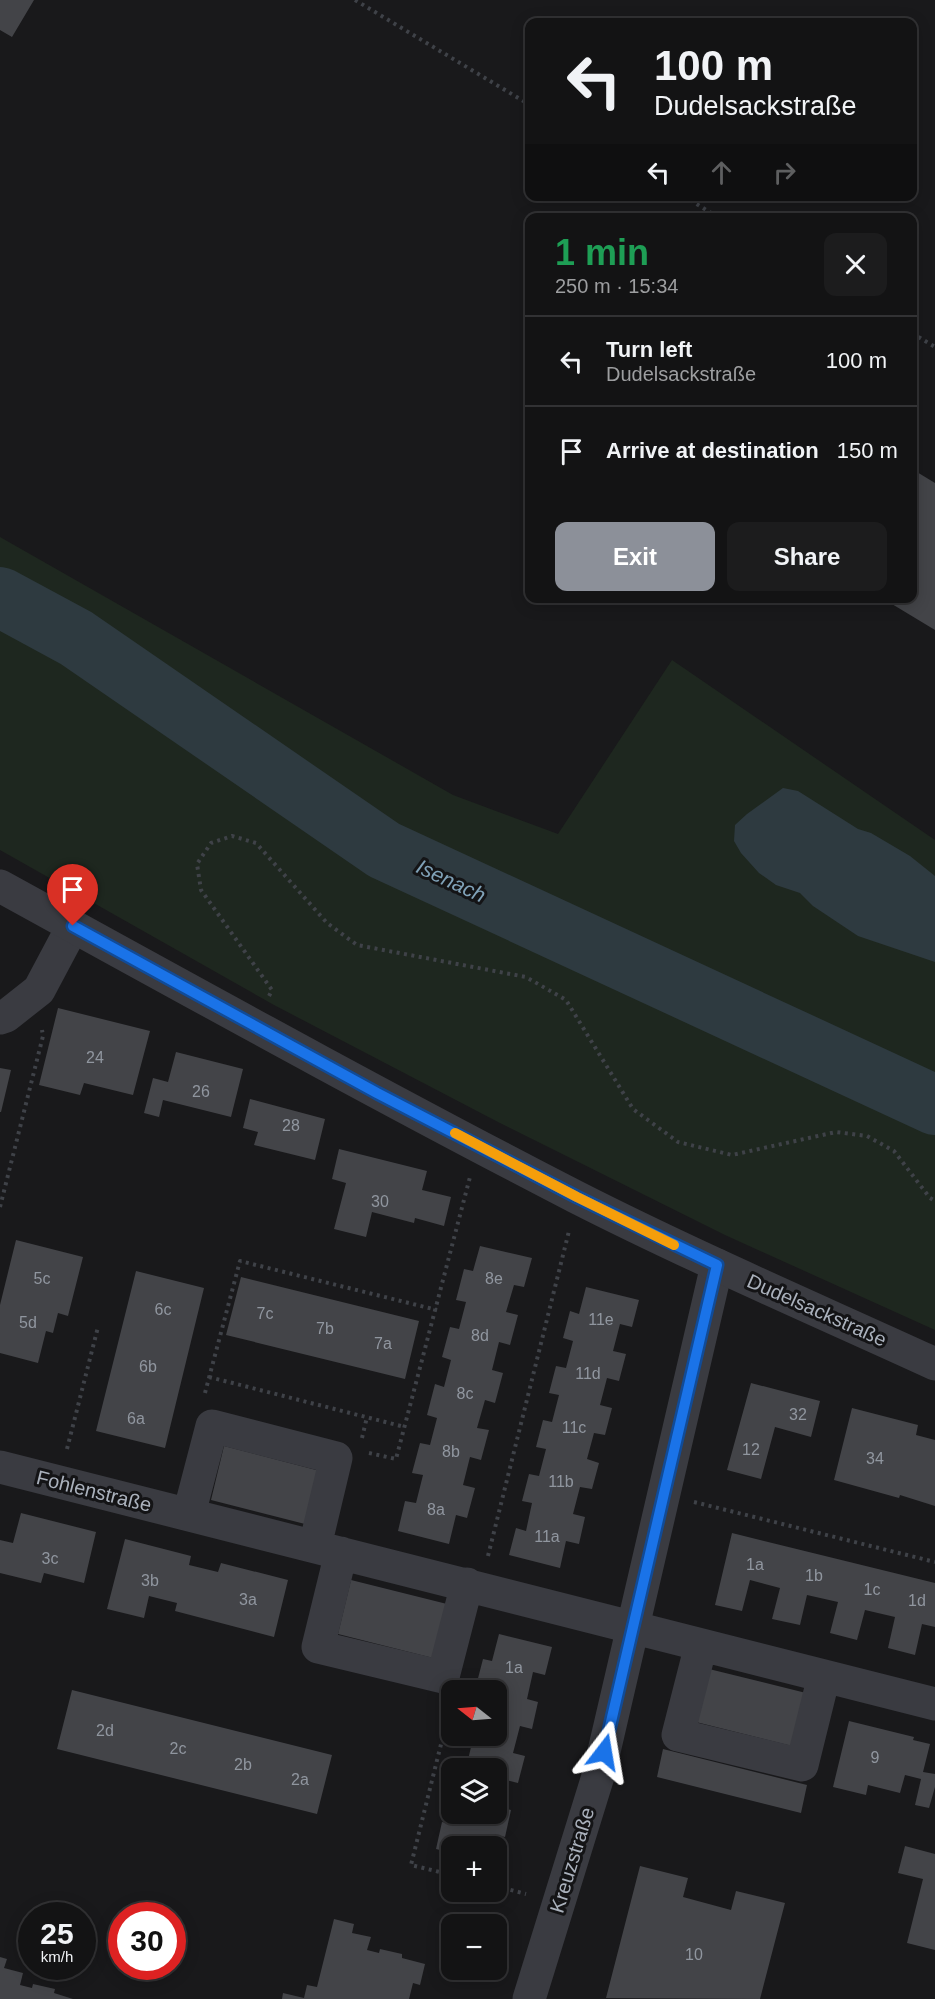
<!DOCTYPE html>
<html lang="en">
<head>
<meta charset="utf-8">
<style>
	body { margin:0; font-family:Helvetica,sans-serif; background:#1c1c1d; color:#f1f3f6; height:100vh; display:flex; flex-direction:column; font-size:22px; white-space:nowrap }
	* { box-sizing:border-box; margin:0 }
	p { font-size:20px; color:#9d9ea0 }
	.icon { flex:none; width:33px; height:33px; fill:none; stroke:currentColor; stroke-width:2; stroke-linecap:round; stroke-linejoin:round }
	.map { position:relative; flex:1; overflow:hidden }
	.panel { position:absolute; left:525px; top:213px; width:392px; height:390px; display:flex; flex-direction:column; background:#131314; border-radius:12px; box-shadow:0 3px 15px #0003,0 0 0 2px #323234 }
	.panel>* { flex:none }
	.hud { position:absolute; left:525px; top:18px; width:392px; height:183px; border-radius:12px; box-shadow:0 3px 15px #0003,0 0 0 2px #323234; background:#131314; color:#f1f3f6; overflow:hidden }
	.needle { width:39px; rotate:287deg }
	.controls { position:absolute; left:441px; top:1680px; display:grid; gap:12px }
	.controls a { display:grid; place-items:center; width:66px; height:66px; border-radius:12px; background:#131314; box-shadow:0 3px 15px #0003,0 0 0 2px #323234; font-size:30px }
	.speed { position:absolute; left:18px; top:1902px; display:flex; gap:12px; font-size:30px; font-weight:700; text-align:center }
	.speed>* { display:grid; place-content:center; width:78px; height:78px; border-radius:50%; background:#131314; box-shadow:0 3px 15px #0003,0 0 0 2px #323234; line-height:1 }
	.speed small { font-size:15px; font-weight:400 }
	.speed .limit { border:9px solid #d22; background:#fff; color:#111 }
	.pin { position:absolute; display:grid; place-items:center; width:51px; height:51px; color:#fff; margin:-62px -26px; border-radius:50% 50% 50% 0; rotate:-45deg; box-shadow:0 0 6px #0007 }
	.pin .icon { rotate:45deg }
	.me { position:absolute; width:66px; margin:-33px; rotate:14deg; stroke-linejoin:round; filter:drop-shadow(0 0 4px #0008) }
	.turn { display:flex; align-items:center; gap:21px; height:126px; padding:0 30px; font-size:27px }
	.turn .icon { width:78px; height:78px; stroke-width:2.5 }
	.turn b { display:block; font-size:42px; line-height:51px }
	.lanes { display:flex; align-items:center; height:57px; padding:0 30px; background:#0003; justify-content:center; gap:30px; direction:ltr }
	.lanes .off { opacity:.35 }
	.round { display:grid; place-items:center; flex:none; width:63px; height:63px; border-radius:12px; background:#1c1c1d }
	.summary { display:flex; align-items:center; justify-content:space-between; height:102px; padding:0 30px }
	h1 { font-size:36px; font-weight:700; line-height:45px; color:#1e9e55 }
	.cta { display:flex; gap:12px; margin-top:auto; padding:12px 30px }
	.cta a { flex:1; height:69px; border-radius:12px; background:#8c9099; color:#fff; font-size:24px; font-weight:700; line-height:69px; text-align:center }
	.cta a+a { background:#1c1c1d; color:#f1f3f6 }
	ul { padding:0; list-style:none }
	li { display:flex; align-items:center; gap:18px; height:90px; padding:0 30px; border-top:2px solid #323234 }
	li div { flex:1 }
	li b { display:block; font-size:22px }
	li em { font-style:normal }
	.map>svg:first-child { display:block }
	.green { fill:#1e271f }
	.water { fill:#2e3a40 }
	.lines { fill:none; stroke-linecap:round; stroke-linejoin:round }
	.river { stroke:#2e3a40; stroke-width:60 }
	.building { fill:#434448 }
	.path { stroke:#3f4248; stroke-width:4; stroke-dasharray:3 4.5; stroke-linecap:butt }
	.minor { stroke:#3a3b41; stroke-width:33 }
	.tertiary { stroke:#3a3b41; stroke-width:33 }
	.route-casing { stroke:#114b97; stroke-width:15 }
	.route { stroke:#1a73e8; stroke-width:10 }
	.slow { stroke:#f59e0b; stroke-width:10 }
	.labels { text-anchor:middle; stroke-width:6; stroke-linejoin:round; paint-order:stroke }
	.number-label { font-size:16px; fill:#90969f }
	.street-label { font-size:20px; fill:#aab1bc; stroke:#141416 }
	.water-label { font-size:21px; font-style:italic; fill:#80a2b8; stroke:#141416 }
</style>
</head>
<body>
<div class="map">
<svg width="935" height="1999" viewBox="0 0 935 1999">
	<rect width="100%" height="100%" fill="#19191b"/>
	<path class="green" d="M0 537 453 795 558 834 672 660 935 840V1330L725 1235 498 1122 274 1005 0 850Z"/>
	<path class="water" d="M783 788 798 791 858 829 871 833 910 856 935 876V962L858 936 813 906 800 893 776 885 759 873 741 853 734 841 735 825 747 814Z"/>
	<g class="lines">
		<path class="river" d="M0 597 76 638 384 850 935 1105"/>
	</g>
	<path class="building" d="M0 0H34L12 37 0 30Z
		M912 469 935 483V630L882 598H912Z
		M58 1008 150 1031 133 1095 84 1083 80 1095 39 1085Z
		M176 1052 243 1069 231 1117 163 1100 159 1117 144 1113 153 1078 168 1082Z
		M0 1068 11 1070 1 1112H0Z
		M250 1099 325 1119 315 1160 254 1145 258 1132 243 1128Z
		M339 1149 427 1171 422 1190 451 1197 444 1226 415 1218 414 1223 372 1212 366 1237 334 1229 346 1183 332 1179Z
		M16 1240 83 1257 68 1316 58 1313 53 1333 46 1331 38 1363 0 1353V1305Z
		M480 1246 532 1258 524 1287 514 1285 506 1312 518 1315 510 1345 499 1342 492 1370 503 1373 495 1403 485 1400 477 1428 489 1430 481 1460 470 1457 463 1485 475 1488 467 1518 456 1515 449 1544 398 1531 405 1501 416 1503 423 1475 412 1473 420 1443 430 1445 437 1418 427 1415 435 1384 444 1387 451 1360 442 1357 450 1327 459 1329 466 1302 456 1300 464 1269 473 1271Z
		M136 1271 204 1288 165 1448 96 1431Z
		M241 1277 419 1321 405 1379 226 1335Z
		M586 1287 639 1300 632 1327 620 1324 613 1351 626 1354 619 1381 607 1378 600 1405 612 1408 605 1435 594 1433 587 1459 599 1463 592 1489 580 1487 573 1514 585 1517 579 1544 566 1541 560 1568 509 1555 516 1528 526 1531 532 1503 522 1501 529 1474 539 1476 546 1449 536 1447 543 1420 552 1422 559 1395 549 1393 556 1366 566 1368 573 1341 563 1338 570 1311 579 1314Z
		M751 1383 820 1401 811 1437 775 1427 761 1479 727 1470Z
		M852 1408 918 1425 916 1435 935 1440V1506L900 1495 899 1498 834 1480Z
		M224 1446 320 1471 305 1524 211 1500Z
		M21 1513 96 1532 84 1583 44 1573 41 1583 0 1573V1540L13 1543Z
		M732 1533 935 1583V1627L922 1624 915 1655 888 1648 895 1617 865 1610 857 1640 830 1633 838 1602 807 1595 800 1625 772 1619 780 1588 750 1580 742 1611 715 1605Z
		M125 1539 191 1556 189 1565 218 1572 221 1563 288 1580 274 1637 175 1611 177 1603 149 1596 144 1618 107 1609Z
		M351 1580 447 1604 433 1658 338 1634Z
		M499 1634 552 1647 545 1675 533 1672 527 1699 538 1702 532 1729 520 1726 513 1753 525 1756 518 1783 506 1780 500 1807 511 1810 505 1837 493 1834 490 1846H452V1853L436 1849 442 1822 452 1824 454 1814H496V1768H466L472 1743 462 1741 464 1736H496V1690H485V1689L476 1686 483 1659 492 1661Z
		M709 1669 806 1693 792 1746 696 1722Z
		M72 1690 332 1755 317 1814 57 1749Z
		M849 1721 914 1737 913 1740 930 1744 923 1772 935 1774V1787L929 1808 915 1805 921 1779 905 1775 900 1793 868 1785 866 1795 833 1787Z
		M663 1749 807 1785 801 1813 657 1777Z
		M905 1846 935 1854V1950L907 1943 923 1879 898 1873Z
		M640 1866 688 1878 683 1897 731 1910 736 1891 785 1903 760 1999 606 1998Z
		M334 1919 354 1924 352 1933 371 1937 367 1950 379 1953 380 1949 402 1954V1958L425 1964 420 1985 413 1983 409 1999H282L283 1993 304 1998 307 1985 317 1987Z
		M0 1957 7 1959 4 1968 23 1973 20 1985 32 1988 33 1984 55 1989 54 1993 73 1999H0Z"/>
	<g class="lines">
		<path class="path" d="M355 0 530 105
			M684 196 719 218
			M912 333 935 347
			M269 996 272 990 201 890 197 864 211 843 232 836 256 843 327 923 357 945 526 977 566 1000 633 1109 678 1142 732 1155 836 1132 867 1136 894 1151 930 1198 935 1201
			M0 1207 43 1036 42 1030
			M209 1377 405 1427
			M205 1393 240 1261 437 1310
			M362 1438 367 1417
			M67 1449 98 1327
			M369 1453 396 1459 470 1177
			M694 1502 935 1562
			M488 1556 569 1231
			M450 1708 411 1865 452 1875
			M496 1886 526 1894"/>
		<path class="minor" d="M0 1018 6 1016 39 990 73 926
			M0 1467 935 1704
			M189 1514 212 1426 336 1458 315 1546
			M341 1553 318 1647 443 1677 467 1584
			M701 1645 678 1735 802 1765 824 1676
			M529 1999 599 1773 717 1265"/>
		<path class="tertiary" d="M0 886C191 991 382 1097 576 1197 694 1257 815 1309 935 1364"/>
	</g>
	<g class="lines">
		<g class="route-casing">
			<path id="route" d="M73 926 377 1093 577 1197 717 1265 604 1752"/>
		</g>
		<use href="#route" class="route"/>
		<path class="slow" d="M455 1133 577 1197 674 1245"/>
	</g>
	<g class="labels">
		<g class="number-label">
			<text x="95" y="1063">24</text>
			<text x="201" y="1097">26</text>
			<text x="291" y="1131">28</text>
			<text x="380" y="1207">30</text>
			<text x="42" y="1284">5c</text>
			<text x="494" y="1284">8e</text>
			<text x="163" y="1315">6c</text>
			<text x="265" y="1319">7c</text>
			<text x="601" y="1325">11e</text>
			<text x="28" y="1328">5d</text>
			<text x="325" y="1334">7b</text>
			<text x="480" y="1341">8d</text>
			<text x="383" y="1349">7a</text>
			<text x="148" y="1372">6b</text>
			<text x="588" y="1379">11d</text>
			<text x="465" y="1399">8c</text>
			<text x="798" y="1420">32</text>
			<text x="136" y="1424">6a</text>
			<text x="574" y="1433">11c</text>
			<text x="751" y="1455">12</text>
			<text x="451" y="1457">8b</text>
			<text x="875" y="1464">34</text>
			<text x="561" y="1487">11b</text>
			<text x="436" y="1515">8a</text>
			<text x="547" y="1542">11a</text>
			<text x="50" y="1564">3c</text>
			<text x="755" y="1570">1a</text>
			<text x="814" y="1581">1b</text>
			<text x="150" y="1586">3b</text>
			<text x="872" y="1595">1c</text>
			<text x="248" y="1605">3a</text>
			<text x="917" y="1606">1d</text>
			<text x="514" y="1673">1a</text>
			<text x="105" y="1736">2d</text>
			<text x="178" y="1754">2c</text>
			<text x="875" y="1763">9</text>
			<text x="243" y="1770">2b</text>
			<text x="300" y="1785">2a</text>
			<text x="694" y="1960">10</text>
		</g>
		<g class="street-label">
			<text transform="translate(817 1310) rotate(24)" y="7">Dudelsackstraße</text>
			<text transform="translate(94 1491) rotate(14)" y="7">Fohlenstraße</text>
			<text transform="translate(572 1860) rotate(-73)" y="7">Kreuzstraße</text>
		</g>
		<g class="water-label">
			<text transform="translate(451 881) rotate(25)" y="7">Isenach</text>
		</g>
	</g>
</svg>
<div class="controls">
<a><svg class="needle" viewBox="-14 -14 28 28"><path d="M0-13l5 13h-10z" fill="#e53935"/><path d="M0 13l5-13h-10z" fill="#9d9ea0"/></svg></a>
<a><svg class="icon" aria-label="layers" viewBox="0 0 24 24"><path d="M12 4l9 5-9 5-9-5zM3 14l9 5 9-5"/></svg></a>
<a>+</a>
<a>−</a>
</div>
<div class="speed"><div>25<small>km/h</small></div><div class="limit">30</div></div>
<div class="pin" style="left:73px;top:926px;background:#d93025"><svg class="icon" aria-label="arrive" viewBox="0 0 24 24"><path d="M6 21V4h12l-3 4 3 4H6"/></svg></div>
<svg class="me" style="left:604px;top:1752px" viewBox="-20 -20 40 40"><path d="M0-17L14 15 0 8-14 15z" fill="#1a73e8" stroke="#fff" stroke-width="4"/></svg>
<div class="hud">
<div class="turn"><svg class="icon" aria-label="left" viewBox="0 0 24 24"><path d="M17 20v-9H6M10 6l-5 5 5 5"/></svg><div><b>100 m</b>Dudelsackstraße</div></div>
<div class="lanes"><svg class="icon" aria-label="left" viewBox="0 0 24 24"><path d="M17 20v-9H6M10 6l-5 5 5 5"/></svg><svg class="icon off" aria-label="ahead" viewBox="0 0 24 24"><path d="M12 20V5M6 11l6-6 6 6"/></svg><svg class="icon off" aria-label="right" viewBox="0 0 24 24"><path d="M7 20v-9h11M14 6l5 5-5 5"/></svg></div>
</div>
<section class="panel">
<div class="summary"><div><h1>1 min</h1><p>250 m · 15:34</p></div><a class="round"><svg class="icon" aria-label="close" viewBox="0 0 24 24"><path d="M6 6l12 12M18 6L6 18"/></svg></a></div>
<ul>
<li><svg class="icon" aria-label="left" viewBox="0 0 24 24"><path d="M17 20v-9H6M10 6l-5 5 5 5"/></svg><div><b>Turn left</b><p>Dudelsackstraße</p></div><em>100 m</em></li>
<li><svg class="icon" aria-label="arrive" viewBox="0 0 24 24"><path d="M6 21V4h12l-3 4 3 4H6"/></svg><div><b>Arrive at destination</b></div><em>150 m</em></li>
</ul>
<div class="cta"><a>Exit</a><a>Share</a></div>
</section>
</div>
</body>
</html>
